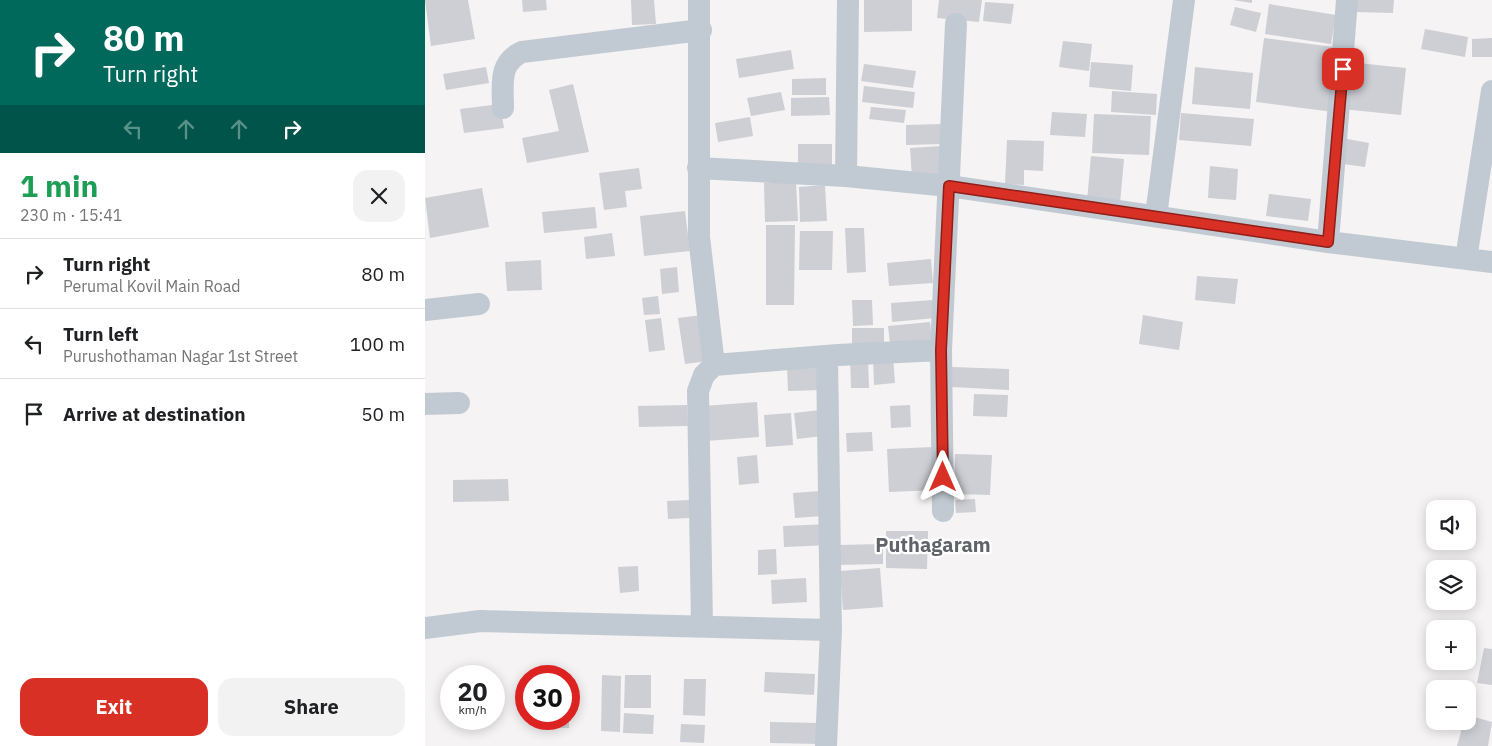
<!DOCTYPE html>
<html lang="en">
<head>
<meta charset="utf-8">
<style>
	body { margin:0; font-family:"IBM Plex Sans",sans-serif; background:#f2f2f2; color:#202124; height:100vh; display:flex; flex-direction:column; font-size:19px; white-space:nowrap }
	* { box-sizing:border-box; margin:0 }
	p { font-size:16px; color:#757577 }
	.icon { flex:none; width:28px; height:28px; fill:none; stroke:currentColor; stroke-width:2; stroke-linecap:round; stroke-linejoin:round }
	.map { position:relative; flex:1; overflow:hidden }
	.drawer { display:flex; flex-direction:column; background:#fff; width:425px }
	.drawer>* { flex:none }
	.top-card { background:#00695c; color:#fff; overflow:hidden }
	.tools { position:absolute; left:1001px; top:500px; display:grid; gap:10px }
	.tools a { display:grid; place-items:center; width:50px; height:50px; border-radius:10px; background:#fff; box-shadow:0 2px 12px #0003; font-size:25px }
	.speed { position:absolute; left:15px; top:665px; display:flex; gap:10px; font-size:25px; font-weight:700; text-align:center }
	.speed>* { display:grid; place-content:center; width:65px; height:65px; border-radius:50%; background:#fff; box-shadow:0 2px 12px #0003; line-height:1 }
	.speed small { font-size:12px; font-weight:400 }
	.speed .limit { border:8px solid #d22; background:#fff; color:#111 }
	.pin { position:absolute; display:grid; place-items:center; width:42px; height:42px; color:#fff; margin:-21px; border-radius:10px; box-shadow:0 2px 8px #0006 }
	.me { position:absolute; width:55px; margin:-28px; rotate:0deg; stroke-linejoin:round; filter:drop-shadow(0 0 4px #0008) }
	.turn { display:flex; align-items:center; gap:18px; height:105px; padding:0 20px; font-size:22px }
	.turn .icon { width:65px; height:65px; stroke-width:2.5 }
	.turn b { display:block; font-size:35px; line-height:42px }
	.lanes { display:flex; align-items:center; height:48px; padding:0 20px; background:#0003; justify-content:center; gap:25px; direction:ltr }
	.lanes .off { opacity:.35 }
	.round { display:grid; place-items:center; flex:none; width:52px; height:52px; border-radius:15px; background:#f2f2f2 }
	.overview { display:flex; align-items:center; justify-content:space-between; height:85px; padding:0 20px }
	h1 { font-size:30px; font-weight:700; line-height:38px; color:#1e9e55 }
	.button { display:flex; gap:10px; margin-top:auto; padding:10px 20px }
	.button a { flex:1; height:58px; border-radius:15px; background:#d93025; color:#fff; font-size:20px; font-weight:700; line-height:58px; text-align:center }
	.button a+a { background:#f2f2f2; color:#202124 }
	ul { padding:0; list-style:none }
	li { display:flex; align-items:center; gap:15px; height:70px; padding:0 20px; border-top:1px solid #e0e0e0 }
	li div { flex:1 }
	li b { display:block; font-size:19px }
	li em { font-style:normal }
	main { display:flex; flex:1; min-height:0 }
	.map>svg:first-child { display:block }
	.building { fill:#cdcfd5 }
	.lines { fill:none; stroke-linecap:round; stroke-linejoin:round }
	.minor { stroke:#c1cad2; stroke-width:22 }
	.route-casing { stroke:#8d1f18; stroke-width:12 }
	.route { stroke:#d93025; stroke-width:9 }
	.labels { text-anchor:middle; stroke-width:4.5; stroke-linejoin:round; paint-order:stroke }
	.district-label { font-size:20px; font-weight:bold; fill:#5f6368; stroke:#fff }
</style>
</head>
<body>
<main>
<section class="drawer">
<div class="top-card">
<div class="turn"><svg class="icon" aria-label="right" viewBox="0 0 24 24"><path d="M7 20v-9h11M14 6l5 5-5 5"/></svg><div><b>80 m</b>Turn right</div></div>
<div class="lanes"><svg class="icon off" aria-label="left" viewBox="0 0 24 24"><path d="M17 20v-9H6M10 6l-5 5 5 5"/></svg><svg class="icon off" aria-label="ahead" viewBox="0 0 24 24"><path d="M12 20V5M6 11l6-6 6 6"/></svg><svg class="icon off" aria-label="ahead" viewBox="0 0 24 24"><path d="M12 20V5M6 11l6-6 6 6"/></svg><svg class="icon" aria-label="right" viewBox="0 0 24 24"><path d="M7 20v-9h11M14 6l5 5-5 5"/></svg></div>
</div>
<div class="overview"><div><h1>1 min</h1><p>230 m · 15:41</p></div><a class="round"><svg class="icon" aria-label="close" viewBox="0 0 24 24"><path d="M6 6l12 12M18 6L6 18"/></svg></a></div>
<ul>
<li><svg class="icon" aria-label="right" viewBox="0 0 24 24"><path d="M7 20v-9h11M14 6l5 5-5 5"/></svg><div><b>Turn right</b><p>Perumal Kovil Main Road</p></div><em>80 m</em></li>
<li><svg class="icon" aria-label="left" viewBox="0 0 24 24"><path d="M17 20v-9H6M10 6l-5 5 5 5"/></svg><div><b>Turn left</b><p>Purushothaman Nagar 1st Street</p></div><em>100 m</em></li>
<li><svg class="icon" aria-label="arrive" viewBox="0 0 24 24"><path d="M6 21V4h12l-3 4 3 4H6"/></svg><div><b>Arrive at destination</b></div><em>50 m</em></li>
</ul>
<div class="button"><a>Exit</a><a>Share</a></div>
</section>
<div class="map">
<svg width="1067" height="746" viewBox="0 0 1067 746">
	<rect width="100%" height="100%" fill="#f5f3f3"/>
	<path class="building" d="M0 0H43L50 39 6 46Z
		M97 0H121L122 10 98 12Z
		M206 0H229L231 24 207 25Z
		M439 0H487V31L439 32Z
		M514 0H557L554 22 512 18Z
		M808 0H827V3Z
		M931 0H969L968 13 930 12Z
		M560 2 589 4 586 24 558 21Z
		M844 4 911 15 906 44 840 34Z
		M810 7 836 13 831 32 805 25Z
		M1000 29 1043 37 1040 57 996 49Z
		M839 38 916 48 908 112 831 102Z
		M1067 38V57H1047V39Z
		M638 41 667 44 664 71 634 67Z
		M366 50 369 69 314 78 311 59Z
		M666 62 708 65 706 91 664 87Z
		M923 62 981 68 976 115 917 109Z
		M439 64 491 71 488 88 436 81Z
		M61 67 64 83 21 90 18 74Z
		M770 67 828 73 825 109 767 104Z
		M401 78V95H367V79Z
		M148 84 164 152 102 163 97 138 134 131 124 90Z
		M439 86 490 92 488 108 437 102Z
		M687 91 732 94 731 115 686 112Z
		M356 92 360 110 326 116 322 98Z
		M404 97 405 115 366 116V98Z
		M75 104 79 128 39 133 35 109Z
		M446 107 481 110 479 123 444 119Z
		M627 112 662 114 660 137 625 135Z
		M756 113 829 119 826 146 754 140Z
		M669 114 726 116 724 155 667 153Z
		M325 117 328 136 293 142 290 123Z
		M518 124V144L481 145V125Z
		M922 139 944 143 940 167 918 164Z
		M582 140 619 141 618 171 599 170V185L580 184Z
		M373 144H407V165L373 166Z
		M517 146 519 176 487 178 485 148Z
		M666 156 699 159 695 204 662 201Z
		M785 166 813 169 811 200 783 198Z
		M214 168 217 189 200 191 202 207 179 210 174 173Z
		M371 182 373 221 340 222 339 183Z
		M400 185 402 221 375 222 374 187Z
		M57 188 64 227 5 238 0 198Z
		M844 194 886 199 883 221 841 216Z
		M170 207 172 228 119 233 117 212Z
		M260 211 265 251 219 256 215 216Z
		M341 225H370L369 305H341Z
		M420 228H439L441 272 422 273Z
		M375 231H408L407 270H374Z
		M187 233 190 256 161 259 159 237Z
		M506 259 508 283 464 286 462 263Z
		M116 260 117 290 82 291 80 262Z
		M252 267 254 292 237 294 235 269Z
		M772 276 813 279 810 304 770 300Z
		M233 296 235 314 219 315 217 298Z
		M427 300H447L448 325 428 326Z
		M508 300 510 318 467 322 466 303Z
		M277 315 283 361 260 364 253 318Z
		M718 315 758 322 754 350 714 344Z
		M236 318 240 350 224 352 220 320Z
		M505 322 507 340 465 344 463 326Z
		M427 328H459V351H427Z
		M425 356H443L444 388H426Z
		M468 356 470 383 449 385 448 357Z
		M396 365 397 390 363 391 362 367Z
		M527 367 584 369V390L527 387Z
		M549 394 583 395 582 417 548 416Z
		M332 402 334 437 281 441 279 406Z
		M262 405 263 426 214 427 213 406Z
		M485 405 486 427 466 428 465 406Z
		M395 410 398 436 372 439 369 413Z
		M366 413 368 445 341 447 339 415Z
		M447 432 448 451 422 452 421 433Z
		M509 447 511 490 464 492 462 449Z
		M530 454 567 455 565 495 529 494Z
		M332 455 334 483 314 485 312 457Z
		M83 479 84 501 28 502V480Z
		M396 491 398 516 370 518 368 493Z
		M550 499 551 512 531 513 530 500Z
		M264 500 265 518 243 519 242 501Z
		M404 524 405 545 359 547 358 526Z
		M461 531H503L502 569 461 568Z
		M458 544V564L413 565V545Z
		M351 549 352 574 333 575V550Z
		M213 566 214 591 195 593 193 567Z
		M455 568 458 607 418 610 415 571Z
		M381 578 382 602 347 604 346 580Z
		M1059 648 1067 649V685L1052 683Z
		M340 672 390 674 389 695 339 692Z
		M177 675 196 676 195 732 176 731Z
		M200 675H226V708H199Z
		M259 679H281L280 716 258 715Z
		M199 713 229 715 228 734 198 733Z
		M1042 715 1067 722 1063 746H1032L1039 721H1042Z
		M117 719H144V728H118Z
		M345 722 395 723V744L345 743Z
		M256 724 280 725 279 743 255 742Z"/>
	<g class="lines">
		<path class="minor" d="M274 0V237L289 365
			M78 108C78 85 73 63 97 52L276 30
			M273 168 421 176 524 186 903 242 1067 262
			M421 176 423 0
			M731 216 759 0
			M903 242 922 0
			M1041 259 1067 91
			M0 310 54 304
			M402 356 406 630
			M0 404 34 403
			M518 511 516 350 531 24
			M277 625 273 391 279 375 289 365 413 355 516 350
			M0 628 55 621 406 630 401 746"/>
	</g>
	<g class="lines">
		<g class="route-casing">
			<path id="route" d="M518 477 516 350 524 186 903 242 918 69"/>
		</g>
		<use href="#route" class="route"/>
	</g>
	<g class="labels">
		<g class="district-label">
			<text x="508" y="552">Puthagaram</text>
		</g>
	</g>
</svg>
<div class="tools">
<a><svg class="icon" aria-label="sound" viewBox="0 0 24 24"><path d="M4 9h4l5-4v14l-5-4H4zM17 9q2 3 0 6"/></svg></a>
<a><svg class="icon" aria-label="layers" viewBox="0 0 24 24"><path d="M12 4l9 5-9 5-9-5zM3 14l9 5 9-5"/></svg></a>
<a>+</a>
<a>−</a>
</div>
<div class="speed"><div>20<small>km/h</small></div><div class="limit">30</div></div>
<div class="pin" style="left:918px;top:69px;background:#d93025"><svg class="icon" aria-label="arrive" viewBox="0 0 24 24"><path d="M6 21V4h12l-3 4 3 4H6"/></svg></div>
<svg class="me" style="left:518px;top:477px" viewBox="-20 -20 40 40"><path d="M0-17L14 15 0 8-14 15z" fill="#d93025" stroke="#fff" stroke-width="4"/></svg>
</div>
</main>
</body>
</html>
